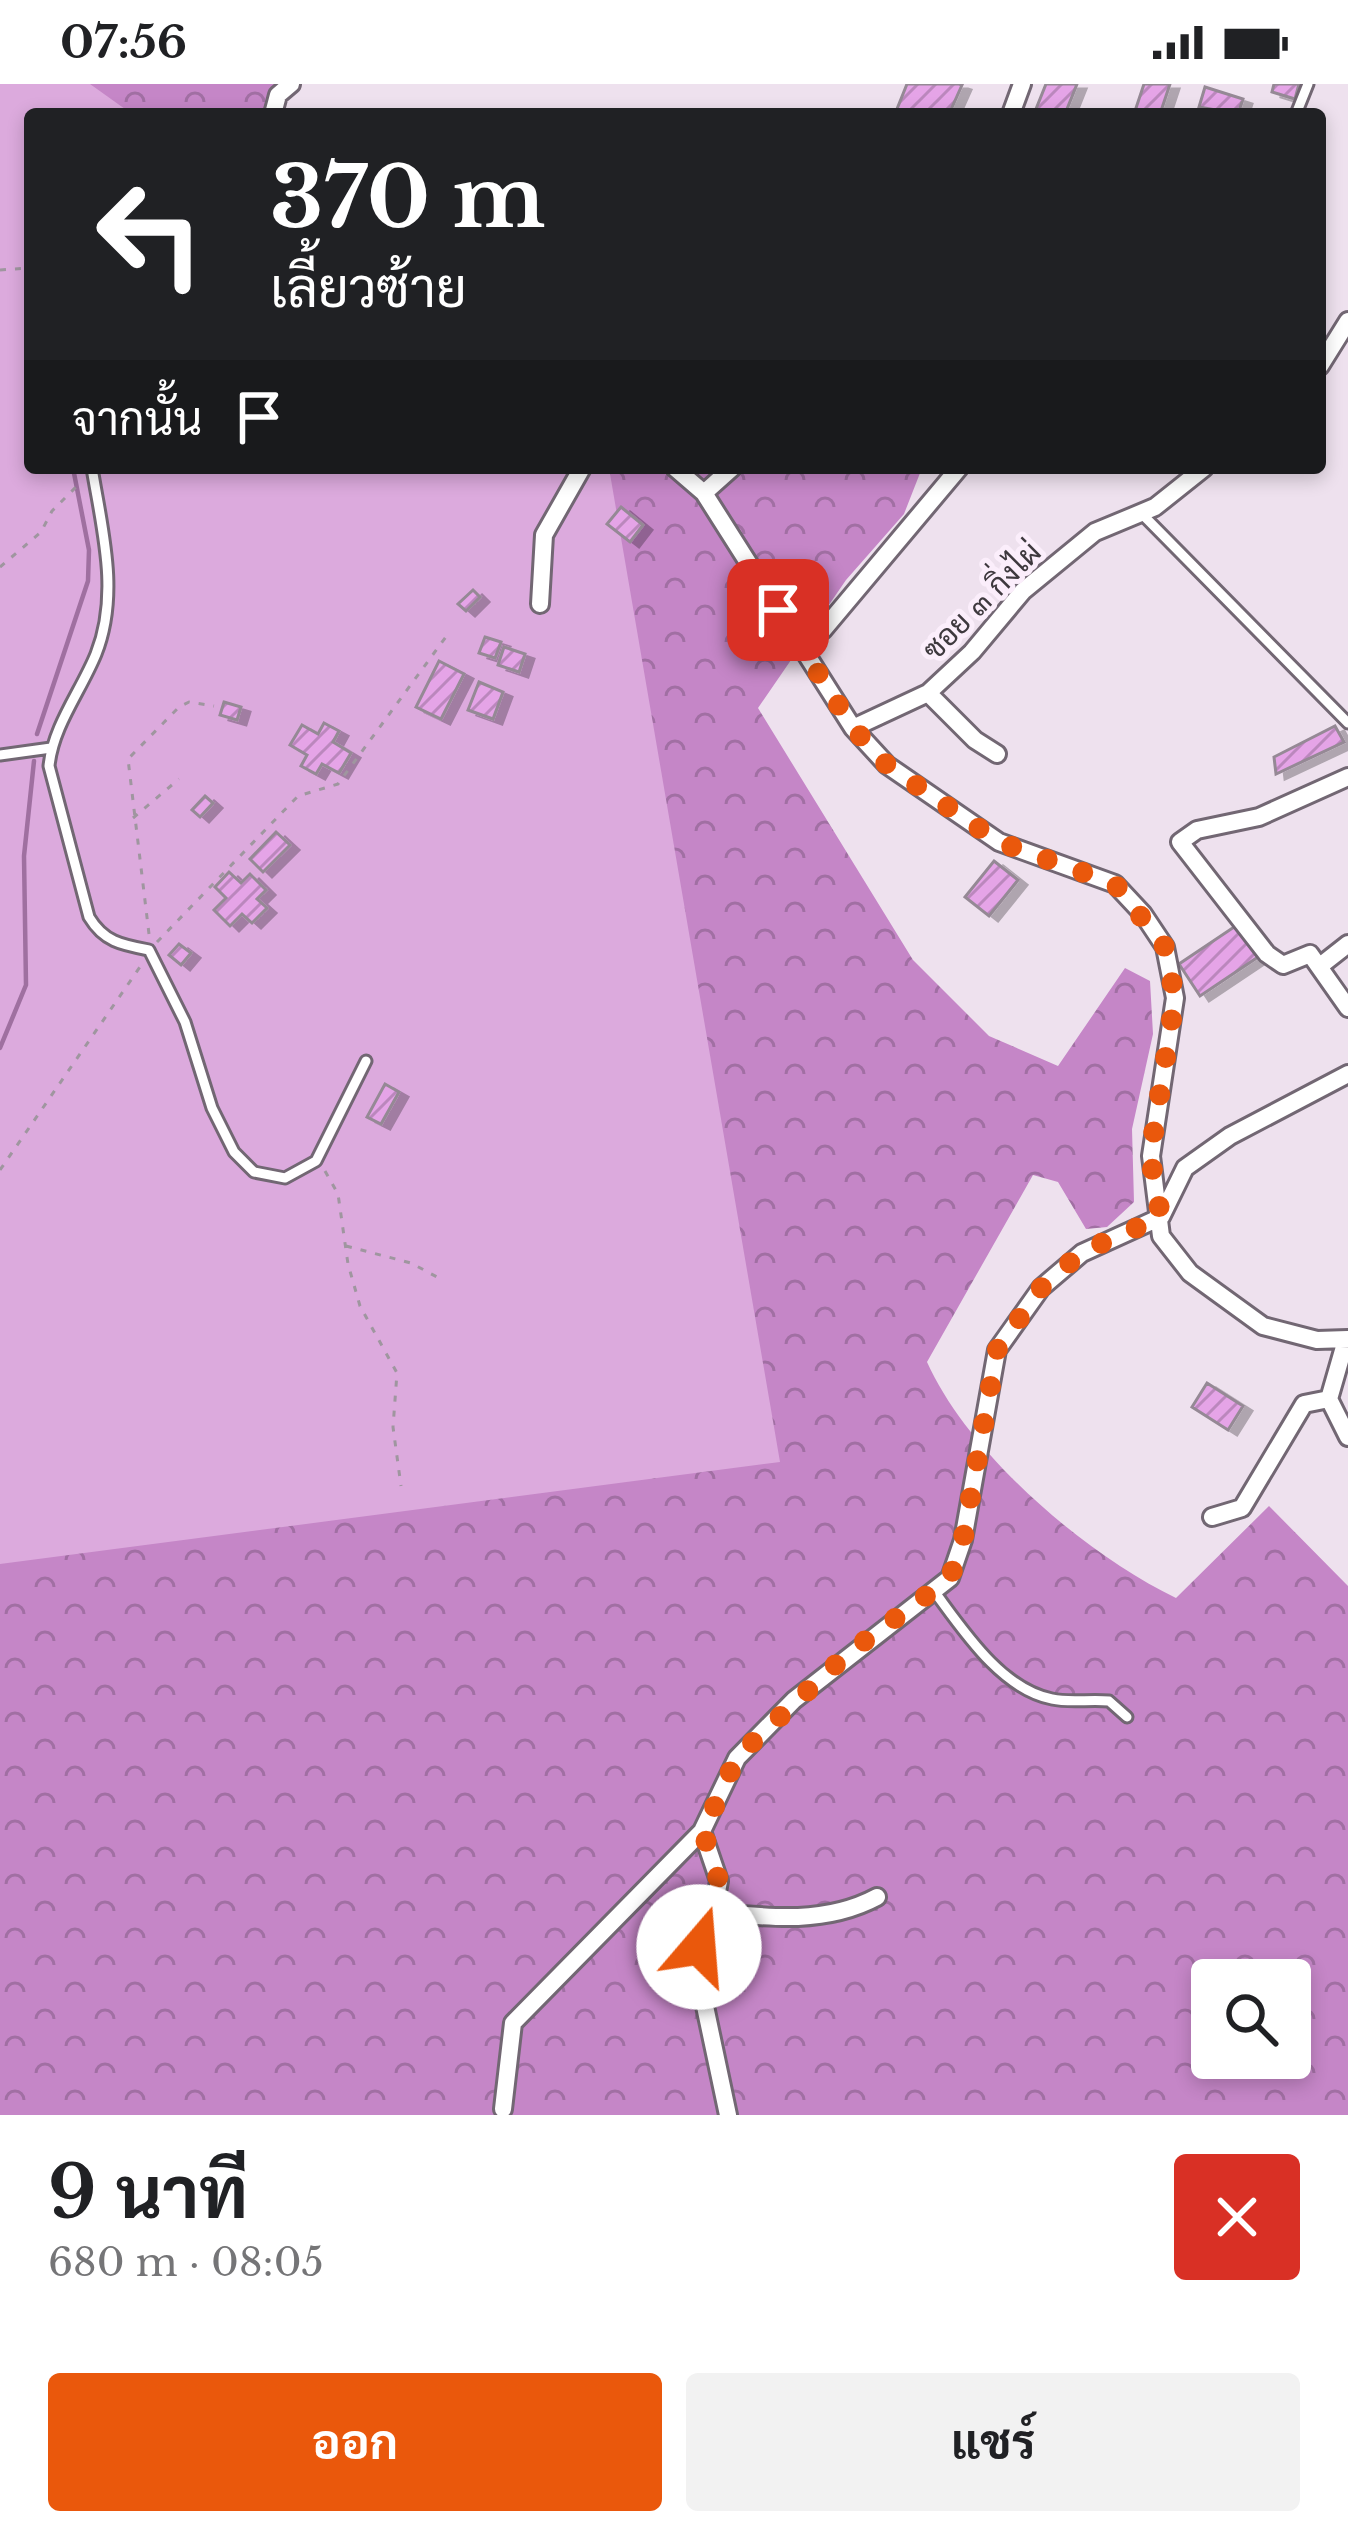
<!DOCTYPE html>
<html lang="th">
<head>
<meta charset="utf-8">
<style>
	body { margin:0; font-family:"Libre Baskerville",Sarabun,serif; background:#f2f2f2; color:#202124; height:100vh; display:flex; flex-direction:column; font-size:45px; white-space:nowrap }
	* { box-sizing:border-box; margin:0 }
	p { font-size:39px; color:#757577 }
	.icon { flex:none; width:66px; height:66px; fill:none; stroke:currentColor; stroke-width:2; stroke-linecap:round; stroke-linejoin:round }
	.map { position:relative; height:2031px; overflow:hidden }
	.drawer { display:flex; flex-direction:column; background:#fff; flex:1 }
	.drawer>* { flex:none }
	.guide { position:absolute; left:24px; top:24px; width:1302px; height:366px; border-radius:12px; box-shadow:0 6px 18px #0003; background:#202124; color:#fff; overflow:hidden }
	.controls { position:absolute; left:1191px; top:1875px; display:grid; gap:24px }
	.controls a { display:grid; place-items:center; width:120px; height:120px; border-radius:12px; background:#fff; box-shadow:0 6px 18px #0003; font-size:60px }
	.pin { position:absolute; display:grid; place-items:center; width:102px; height:102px; color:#fff; margin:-51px; border-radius:24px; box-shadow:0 6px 18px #0006 }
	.me { position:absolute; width:132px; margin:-66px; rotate:18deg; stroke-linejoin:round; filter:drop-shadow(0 0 9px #0008) }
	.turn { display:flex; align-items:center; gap:42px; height:252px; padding:0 48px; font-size:54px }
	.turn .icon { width:156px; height:156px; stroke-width:2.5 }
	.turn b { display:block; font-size:84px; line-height:102px }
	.then { display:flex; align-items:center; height:114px; padding:0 48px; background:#0003; gap:24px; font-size:45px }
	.round { display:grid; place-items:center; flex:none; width:126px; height:126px; border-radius:12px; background:#f2f2f2 }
	.overview { display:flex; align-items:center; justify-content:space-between; height:204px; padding:0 48px }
	h1 { font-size:72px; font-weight:700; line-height:90px }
	.primary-button { display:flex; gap:24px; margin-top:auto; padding:24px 48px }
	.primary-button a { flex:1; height:138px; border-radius:12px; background:#ea580c; color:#fff; font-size:48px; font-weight:700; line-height:138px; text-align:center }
	.primary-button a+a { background:#f2f2f2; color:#202124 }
	.status { display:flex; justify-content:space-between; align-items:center; height:84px; padding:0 60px; background:#fff; direction:ltr }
	.status svg { height:33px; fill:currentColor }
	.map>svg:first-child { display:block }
	.forest { fill:url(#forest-crowns); fill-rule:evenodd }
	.green { fill:#dcaadd }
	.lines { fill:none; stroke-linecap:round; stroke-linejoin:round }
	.stream { stroke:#9f70a0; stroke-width:4.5 }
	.building { fill:url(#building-hatch); stroke:#958995; stroke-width:3; filter:url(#shadow) }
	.service-casing { stroke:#726773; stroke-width:15 }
	.minor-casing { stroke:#726773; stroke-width:22 }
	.path { stroke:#9f969f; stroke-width:3; stroke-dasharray:6 9; stroke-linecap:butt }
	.service { stroke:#fff; stroke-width:9 }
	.minor { stroke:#fff; stroke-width:16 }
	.route { stroke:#ea580c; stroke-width:21; stroke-dasharray:0 37.8 }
	.labels { text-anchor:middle; stroke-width:10; stroke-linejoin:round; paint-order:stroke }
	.street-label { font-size:30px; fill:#3e393e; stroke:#fbeefb }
</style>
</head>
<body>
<div class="status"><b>07:56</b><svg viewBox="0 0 49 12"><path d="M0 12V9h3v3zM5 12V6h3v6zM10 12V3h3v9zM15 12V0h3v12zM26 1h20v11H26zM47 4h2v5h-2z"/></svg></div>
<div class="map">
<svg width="1348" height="2031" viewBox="0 0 1348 2031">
	<defs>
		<pattern id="forest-crowns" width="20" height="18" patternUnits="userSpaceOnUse" patternTransform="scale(3)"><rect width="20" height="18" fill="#c586c7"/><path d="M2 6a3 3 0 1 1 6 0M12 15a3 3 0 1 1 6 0" fill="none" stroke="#a16fa3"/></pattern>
		<pattern id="building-hatch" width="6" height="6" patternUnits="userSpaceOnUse" patternTransform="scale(3)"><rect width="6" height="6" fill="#e5a4e7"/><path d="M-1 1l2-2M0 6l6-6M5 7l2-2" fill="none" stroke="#bb87bd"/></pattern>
		<filter id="shadow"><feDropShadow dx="9" dy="5" stdDeviation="0" flood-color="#0004"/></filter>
	</defs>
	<rect width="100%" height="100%" fill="#eee1ee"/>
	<path class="forest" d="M0 0H281L265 30H30V384H922L904 430 846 496 758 624 913 876 989 952 1058 982 1125 884 1150 897 1153 950 1132 1045 1134 1118 1107 1143 1086 1145 1058 1098 1033 1091 927 1278C969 1371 1085 1470 1176 1514L1269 1422 1348 1502V2031H0V1101L15 1052ZM1212 1896H1290V1974H1212Z"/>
	<path class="green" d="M0 0H90L132 30H30V384H609L780 1378 0 1480Z"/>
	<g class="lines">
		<path class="stream" d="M37 650 88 497 89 466 73 384
			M0 964 26 901 24 772 34 677"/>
	</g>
	<path class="building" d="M907 0H959L962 1 949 30H895Z
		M1046 0H1077L1065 30H1034Z
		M1144 0H1170L1160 30H1134Z
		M1274 0H1299L1295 15 1272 8Z
		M1205 3 1243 15 1238 30 1199 23Z
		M621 423 643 441 630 458 607 440Z
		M473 506 480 513 466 527 458 520Z
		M485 553 501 558 495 574 479 569Z
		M504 563 525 570 519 588 498 581Z
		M439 577 464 590 441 635 416 623Z
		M479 598 503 608 493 635 468 626Z
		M224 618 241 623 237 636 220 631Z
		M324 639 339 647 333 658 351 669 339 689 322 680 316 690 301 682 307 671 290 661 302 641 318 650Z
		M1335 642 1344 658 1276 690 1274 673Z
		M205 712 213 719 200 733 192 726Z
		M276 748 290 761 263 788 250 775Z
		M994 777 1018 796 989 832 965 813Z
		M229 788 241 799 250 790 266 806 257 815 267 824 252 839 242 830 230 842 214 826 226 814 215 803Z
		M1240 839 1261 871 1200 912 1179 880Z
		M179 860 191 869 181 881 169 871Z
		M385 1000 399 1008 381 1040 367 1033Z
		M1207 1299 1243 1322 1228 1346 1192 1323Z"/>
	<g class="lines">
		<g class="service-casing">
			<path id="service" d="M1296 30 1308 0
				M92 384C102 445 120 510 96 570 81 607 53 642 49 682L89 833C104 858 122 861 149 866L185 938 212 1024 234 1068 254 1088 285 1094 316 1077 366 977
				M1141 429 1348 639
				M0 671 51 664
				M934 1507C963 1546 1001 1605 1052 1615 1070 1619 1090 1615 1109 1617L1127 1633"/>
		</g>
		<g class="minor-casing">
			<path id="minor" d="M273 30 278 11 291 0
				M1011 30 1022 0
				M1320 282 1348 237
				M675 384 704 409 853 644 887 681 999 758 1115 800 1143 830 1165 863 1175 914 1151 1072 1161 1152 1190 1189 1263 1242 1317 1256 1348 1255
				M704 409 732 384
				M540 520 544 451 582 384
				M823 546 959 384
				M928 609 975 656 997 670
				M853 644 928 609 972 568 1023 507 1095 448 1155 423 1204 384
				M1348 693 1259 733 1197 746 1180 758 1267 870 1283 881 1310 870 1348 924
				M1320 882 1348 860
				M1161 1133 1185 1084 1230 1052 1348 990
				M1346 1256 1329 1315 1348 1353
				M1212 1433 1242 1424 1304 1320 1329 1315
				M702 1827C762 1833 823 1842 877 1813
				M503 2025 513 1939 702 1747
				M728 2031 698 1889 702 1827 716 1813 719 1797 702 1747 737 1674 794 1616 950 1494 963 1456 997 1266 1041 1204 1082 1169 1161 1133"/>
		</g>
		<path class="path" d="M30 125V139
			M0 186 30 184
			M0 483 41 448 52 427 80 399
			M133 734 179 695
			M149 850 128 675 179 623 189 618 214 622
			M157 858 298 712 338 700 448 550
			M0 1086 142 880
			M325 1087 338 1110 348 1180 360 1222 397 1289 393 1343 401 1402
			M346 1162 411 1179 437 1193"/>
		<use href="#service" class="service"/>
		<use href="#minor" class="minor"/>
	</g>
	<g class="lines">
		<path class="route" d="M699 1863 703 1827 716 1813 719 1797 703 1748 737 1673 847 1570 950 1494 963 1456 997 1266 1041 1204 1082 1168 1161 1133 1150 1072 1175 914 1165 863 1115 800 999 758 887 681 853 644 778 526"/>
	</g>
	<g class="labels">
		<g class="street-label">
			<text transform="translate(982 517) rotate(-45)" y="10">ซอย ๓ กิ่งไผ่</text>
		</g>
	</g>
</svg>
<div class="controls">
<a><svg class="icon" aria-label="search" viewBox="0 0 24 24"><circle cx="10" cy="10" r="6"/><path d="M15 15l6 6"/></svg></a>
</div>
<div class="pin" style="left:778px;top:526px;background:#d93025"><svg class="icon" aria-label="arrive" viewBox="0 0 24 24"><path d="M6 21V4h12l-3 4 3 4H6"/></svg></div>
<svg class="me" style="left:699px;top:1863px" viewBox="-20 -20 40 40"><circle r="19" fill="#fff"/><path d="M0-13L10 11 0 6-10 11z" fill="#ea580c"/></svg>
<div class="guide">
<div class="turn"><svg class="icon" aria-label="left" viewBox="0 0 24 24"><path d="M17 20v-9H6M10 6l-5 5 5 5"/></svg><div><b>370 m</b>เลี้ยวซ้าย</div></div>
<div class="then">จากนั้น<svg class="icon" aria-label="arrive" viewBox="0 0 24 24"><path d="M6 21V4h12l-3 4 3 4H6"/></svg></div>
</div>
</div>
<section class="drawer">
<div class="overview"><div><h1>9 นาที</h1><p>680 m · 08:05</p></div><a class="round" style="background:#d93025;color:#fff"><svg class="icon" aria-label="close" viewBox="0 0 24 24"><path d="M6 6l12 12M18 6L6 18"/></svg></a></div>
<div class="primary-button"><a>ออก</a><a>แชร์</a></div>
</section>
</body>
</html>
